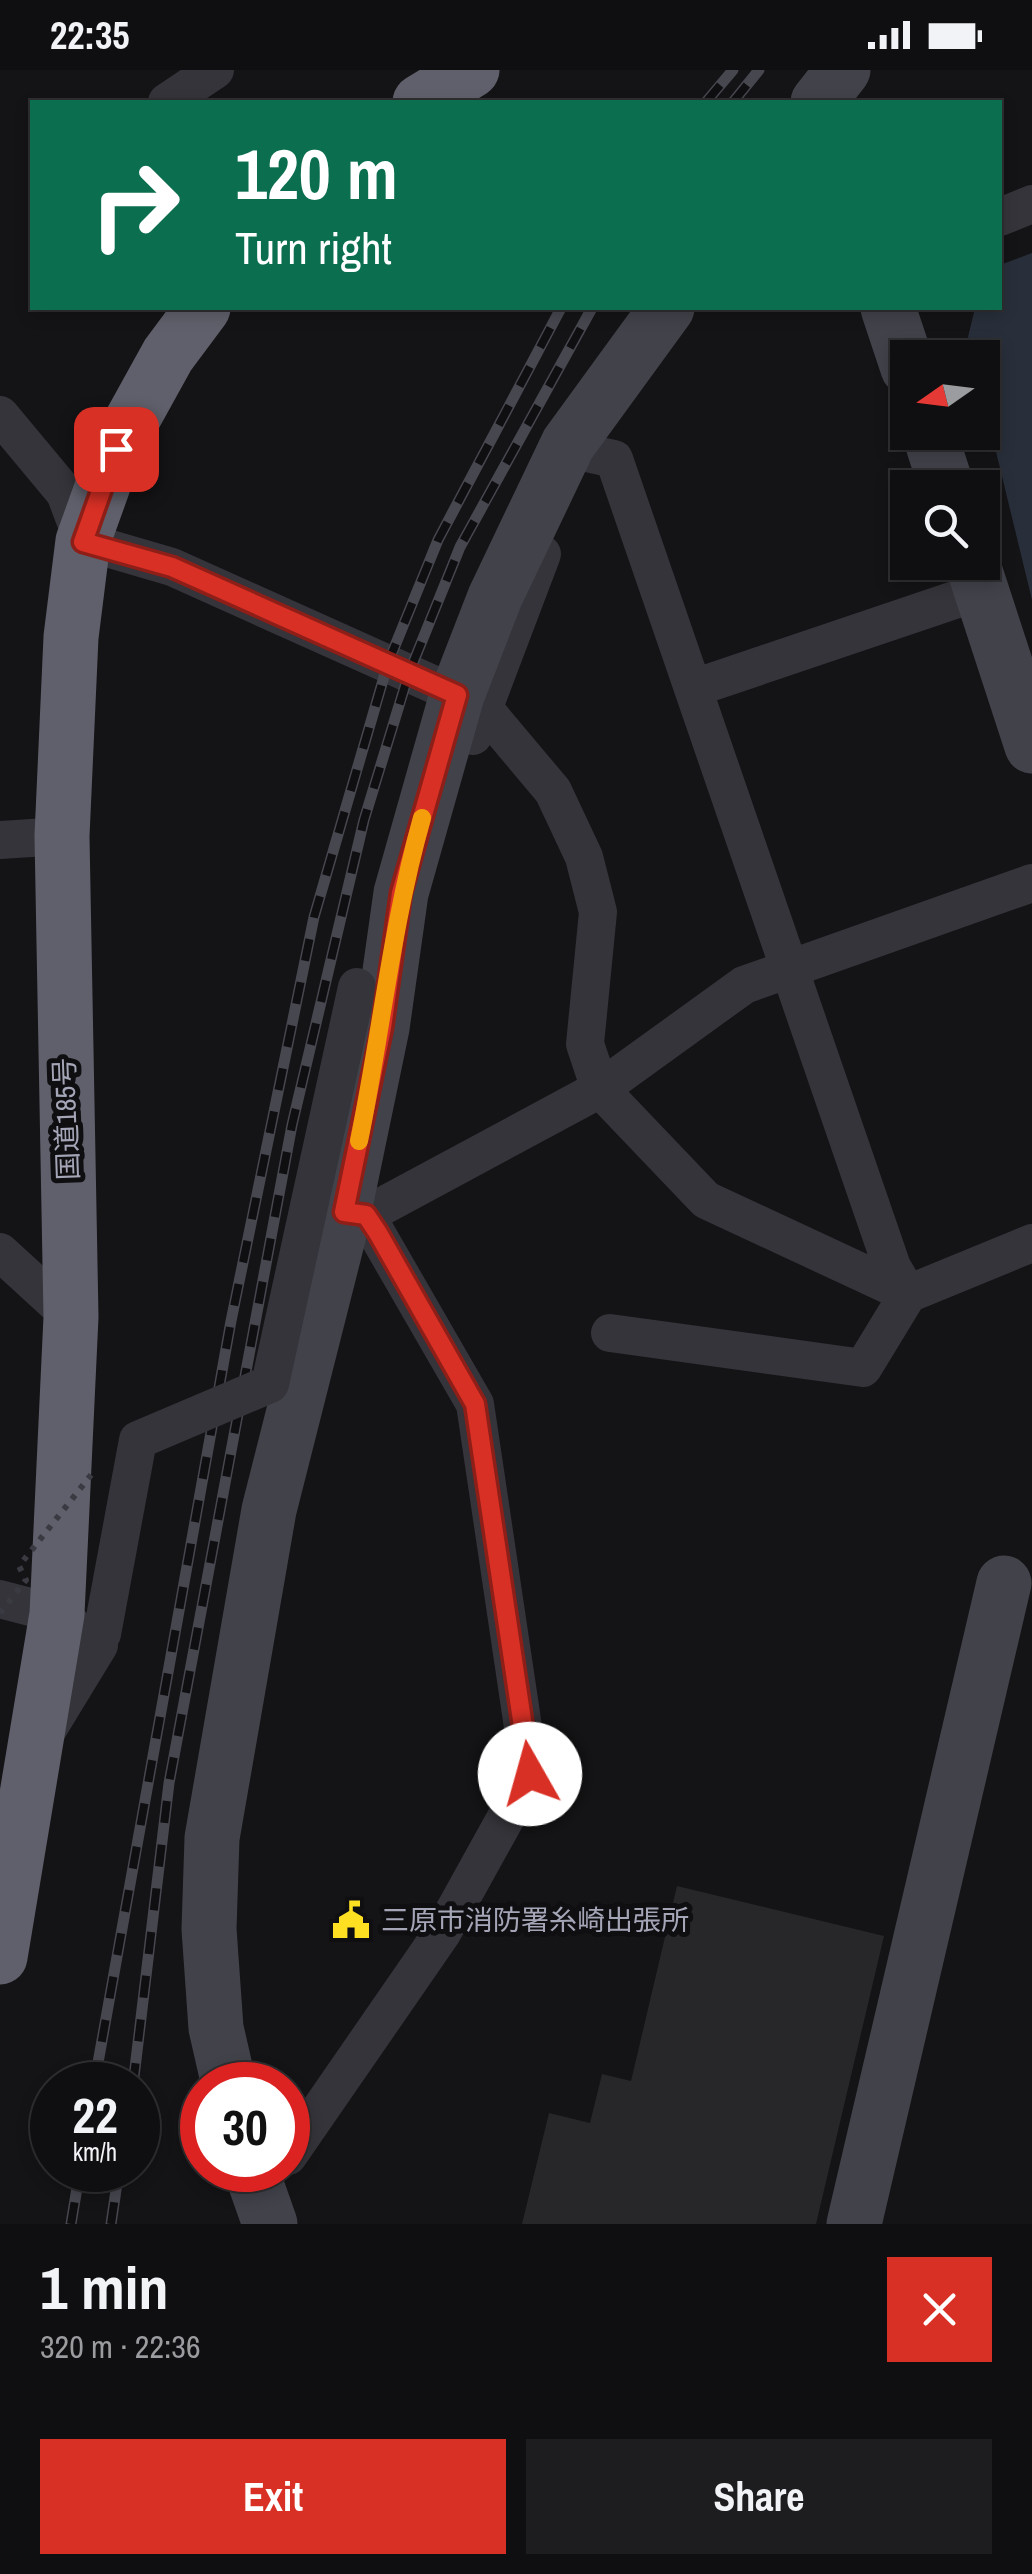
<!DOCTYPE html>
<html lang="en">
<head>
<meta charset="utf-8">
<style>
	body { margin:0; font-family:"Archivo Narrow","Noto Sans JP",sans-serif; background:#1d1c1e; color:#f1f3f6; height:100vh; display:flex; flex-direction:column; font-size:38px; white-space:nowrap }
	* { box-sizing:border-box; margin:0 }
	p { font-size:32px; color:#9b9c9f }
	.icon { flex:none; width:55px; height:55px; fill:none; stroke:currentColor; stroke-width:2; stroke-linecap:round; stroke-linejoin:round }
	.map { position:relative; height:2154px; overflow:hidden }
	.drawer { display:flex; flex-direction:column; background:#0f0e10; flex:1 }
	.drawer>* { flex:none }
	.banner { position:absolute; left:30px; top:30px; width:972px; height:210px; border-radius:0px; box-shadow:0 5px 15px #0003,0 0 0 2px #2f2e30; background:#0b6e4f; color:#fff; overflow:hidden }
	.needle { width:65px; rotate:256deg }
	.tools { position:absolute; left:890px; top:270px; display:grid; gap:20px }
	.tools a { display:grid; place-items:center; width:110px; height:110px; border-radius:0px; background:#0f0e10; box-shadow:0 5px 15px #0003,0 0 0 2px #2f2e30; font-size:50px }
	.speed { position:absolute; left:30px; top:1992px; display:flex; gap:20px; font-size:50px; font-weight:700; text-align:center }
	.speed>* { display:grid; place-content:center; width:130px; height:130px; border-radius:50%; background:#0f0e10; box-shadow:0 5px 15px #0003,0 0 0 2px #2f2e30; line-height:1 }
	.speed small { font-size:25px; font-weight:400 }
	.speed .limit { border:15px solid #d22; background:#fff; color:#111 }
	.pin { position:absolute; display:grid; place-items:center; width:85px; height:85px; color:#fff; margin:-42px; border-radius:20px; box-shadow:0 5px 15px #0006 }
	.me { position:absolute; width:110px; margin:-55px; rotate:353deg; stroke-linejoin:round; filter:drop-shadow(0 0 8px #0008) }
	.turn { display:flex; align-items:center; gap:35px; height:210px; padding:0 40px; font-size:45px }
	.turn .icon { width:130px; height:130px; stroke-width:2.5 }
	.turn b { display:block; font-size:70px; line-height:85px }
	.round { display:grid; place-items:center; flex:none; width:105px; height:105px; border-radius:0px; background:#1d1c1e }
	.overview { display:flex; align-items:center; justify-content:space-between; height:170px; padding:0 40px }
	h1 { font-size:60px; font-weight:700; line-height:75px }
	.cta { display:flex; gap:20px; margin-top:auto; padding:20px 40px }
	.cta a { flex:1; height:115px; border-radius:0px; background:#d93025; color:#fff; font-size:40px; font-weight:700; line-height:115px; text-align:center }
	.cta a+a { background:#1d1c1e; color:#f1f3f6 }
	.status { display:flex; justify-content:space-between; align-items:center; height:70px; padding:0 50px; background:#0f0e10; direction:ltr }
	.status svg { height:28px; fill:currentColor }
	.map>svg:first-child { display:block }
	.water { fill:#282f3a }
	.building { fill:#272629 }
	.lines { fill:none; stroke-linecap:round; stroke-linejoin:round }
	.street { stroke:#34343a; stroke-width:38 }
	.secondary { stroke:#42424b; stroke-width:55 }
	.highway { stroke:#60606c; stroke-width:55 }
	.rail-casing { stroke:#474750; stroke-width:11 }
	.rail { stroke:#0f0e10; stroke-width:8; stroke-dasharray:22; stroke-linecap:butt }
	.path-bridge { stroke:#3a3a42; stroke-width:6; stroke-dasharray:5 8; stroke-linecap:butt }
	.street-bridge { stroke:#34343a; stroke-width:38 }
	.route-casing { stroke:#8d1f18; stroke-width:25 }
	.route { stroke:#d93025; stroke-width:18 }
	.slow { stroke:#f59e0b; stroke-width:18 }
	.labels { text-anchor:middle; stroke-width:10; stroke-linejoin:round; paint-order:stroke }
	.street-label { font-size:28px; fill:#a4a6b7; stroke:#0f0e10 }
	.poi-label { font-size:28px; fill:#a4a6b7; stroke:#0f0e10; text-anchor:start }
</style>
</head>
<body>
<div class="status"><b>22:35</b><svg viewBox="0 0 49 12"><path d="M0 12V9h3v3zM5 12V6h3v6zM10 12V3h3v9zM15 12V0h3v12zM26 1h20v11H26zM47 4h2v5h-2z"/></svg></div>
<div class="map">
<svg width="1032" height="2154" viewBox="0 0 1032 2154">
	<rect width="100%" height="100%" fill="#141315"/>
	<path class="water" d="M1032 183V530L983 328 982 288 973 287 968 267 975 238H1000V195Z"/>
	<path class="building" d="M677 1816 884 1866 816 2154H522L549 2043 590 2053 602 2004 631 2011Z"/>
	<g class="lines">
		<path class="street" d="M167 32 215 0
			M1000 147 1032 134
			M0 345 65 423 83 471 172 497 457 625
			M568 374 582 382 614 389 892 1197 908 1224
			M694 618 981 521
			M480 643 490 646 553 721 584 787 598 842 585 974 600 1019 706 1130 908 1224
			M473 666 542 484
			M0 770 62 766
			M344 1142 366 1145 600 1019 744 915 1032 813
			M0 1182 71 1247
			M610 1263 863 1298 908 1224 1032 1173
			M0 1529 57 1544 73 1556
			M46 1662 99 1575
			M288 2086 442 1863 530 1704 475 1334 366 1145"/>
		<path class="secondary" d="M818 32 843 0
			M888 238 908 298
			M929 362 947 418
			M972 492 1032 676
			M229 2015 216 1958 209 1859 212 1768 269 1440 340 1160 382 958 401 823 457 625 495 527 568 374 667 238
			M251 2100 270 2154
			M854 2154 1004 1513"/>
		<path class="highway" d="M420 32 472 0
			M0 1887 57 1544 71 1247 62 766 71 567 83 471 116 379 168 285 203 238"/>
		<g class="rail-casing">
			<path id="rail" d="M706 32 733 0
				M733 32 759 0
				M94 2015 231 1251 314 847 388 593 438 470 561 238
				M133 2015 169 1713 292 1055 364 750 409 603 460 477 592 238
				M71 2154 80 2100
				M111 2154 119 2100"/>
		</g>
		<use href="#rail" class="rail"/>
		<path class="path-bridge" d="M0 1543 26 1510 19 1496 95 1400"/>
		<path class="street-bridge" d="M102 1564 138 1370 270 1314 357 917"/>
	</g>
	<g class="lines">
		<g class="route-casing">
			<path id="route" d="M116 379 83 472 172 497 457 625 401 823 382 958 344 1142 366 1145 378 1163 475 1334 530 1704"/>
		</g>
		<use href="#route" class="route"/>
		<path class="slow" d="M359 1071C381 964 392 854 422 748"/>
	</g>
	<defs>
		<g id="civic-bare" transform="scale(3)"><path d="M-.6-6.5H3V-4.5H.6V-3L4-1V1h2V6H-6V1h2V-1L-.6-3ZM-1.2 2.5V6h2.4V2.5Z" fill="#ffdf21" stroke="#0f0e10" stroke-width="2.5" paint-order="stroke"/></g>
	</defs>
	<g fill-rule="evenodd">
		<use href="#civic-bare" x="351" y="1850"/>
	</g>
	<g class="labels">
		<g class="street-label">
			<text transform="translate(66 1049) rotate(-92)" y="10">国道185号</text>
		</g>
		<g class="poi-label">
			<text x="381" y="1860">三原市消防署糸崎出張所</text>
		</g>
	</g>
</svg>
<div class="tools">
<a><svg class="needle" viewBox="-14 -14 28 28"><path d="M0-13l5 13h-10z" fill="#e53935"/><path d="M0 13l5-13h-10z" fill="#9b9c9f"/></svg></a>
<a><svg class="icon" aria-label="search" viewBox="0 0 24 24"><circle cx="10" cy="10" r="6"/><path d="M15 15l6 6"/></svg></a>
</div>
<div class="speed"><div>22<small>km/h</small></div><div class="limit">30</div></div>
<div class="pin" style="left:116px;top:379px;background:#d93025"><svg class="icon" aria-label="arrive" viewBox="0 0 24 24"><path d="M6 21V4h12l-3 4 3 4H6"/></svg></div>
<svg class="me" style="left:530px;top:1704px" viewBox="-20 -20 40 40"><circle r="19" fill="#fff"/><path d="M0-13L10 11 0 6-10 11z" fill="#d93025"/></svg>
<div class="banner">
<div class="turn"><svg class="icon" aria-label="right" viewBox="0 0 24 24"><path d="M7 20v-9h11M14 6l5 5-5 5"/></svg><div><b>120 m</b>Turn right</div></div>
</div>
</div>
<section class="drawer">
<div class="overview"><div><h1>1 min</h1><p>320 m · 22:36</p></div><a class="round" style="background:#d93025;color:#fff"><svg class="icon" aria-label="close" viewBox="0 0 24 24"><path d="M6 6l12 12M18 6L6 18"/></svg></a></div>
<div class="cta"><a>Exit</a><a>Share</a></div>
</section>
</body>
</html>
